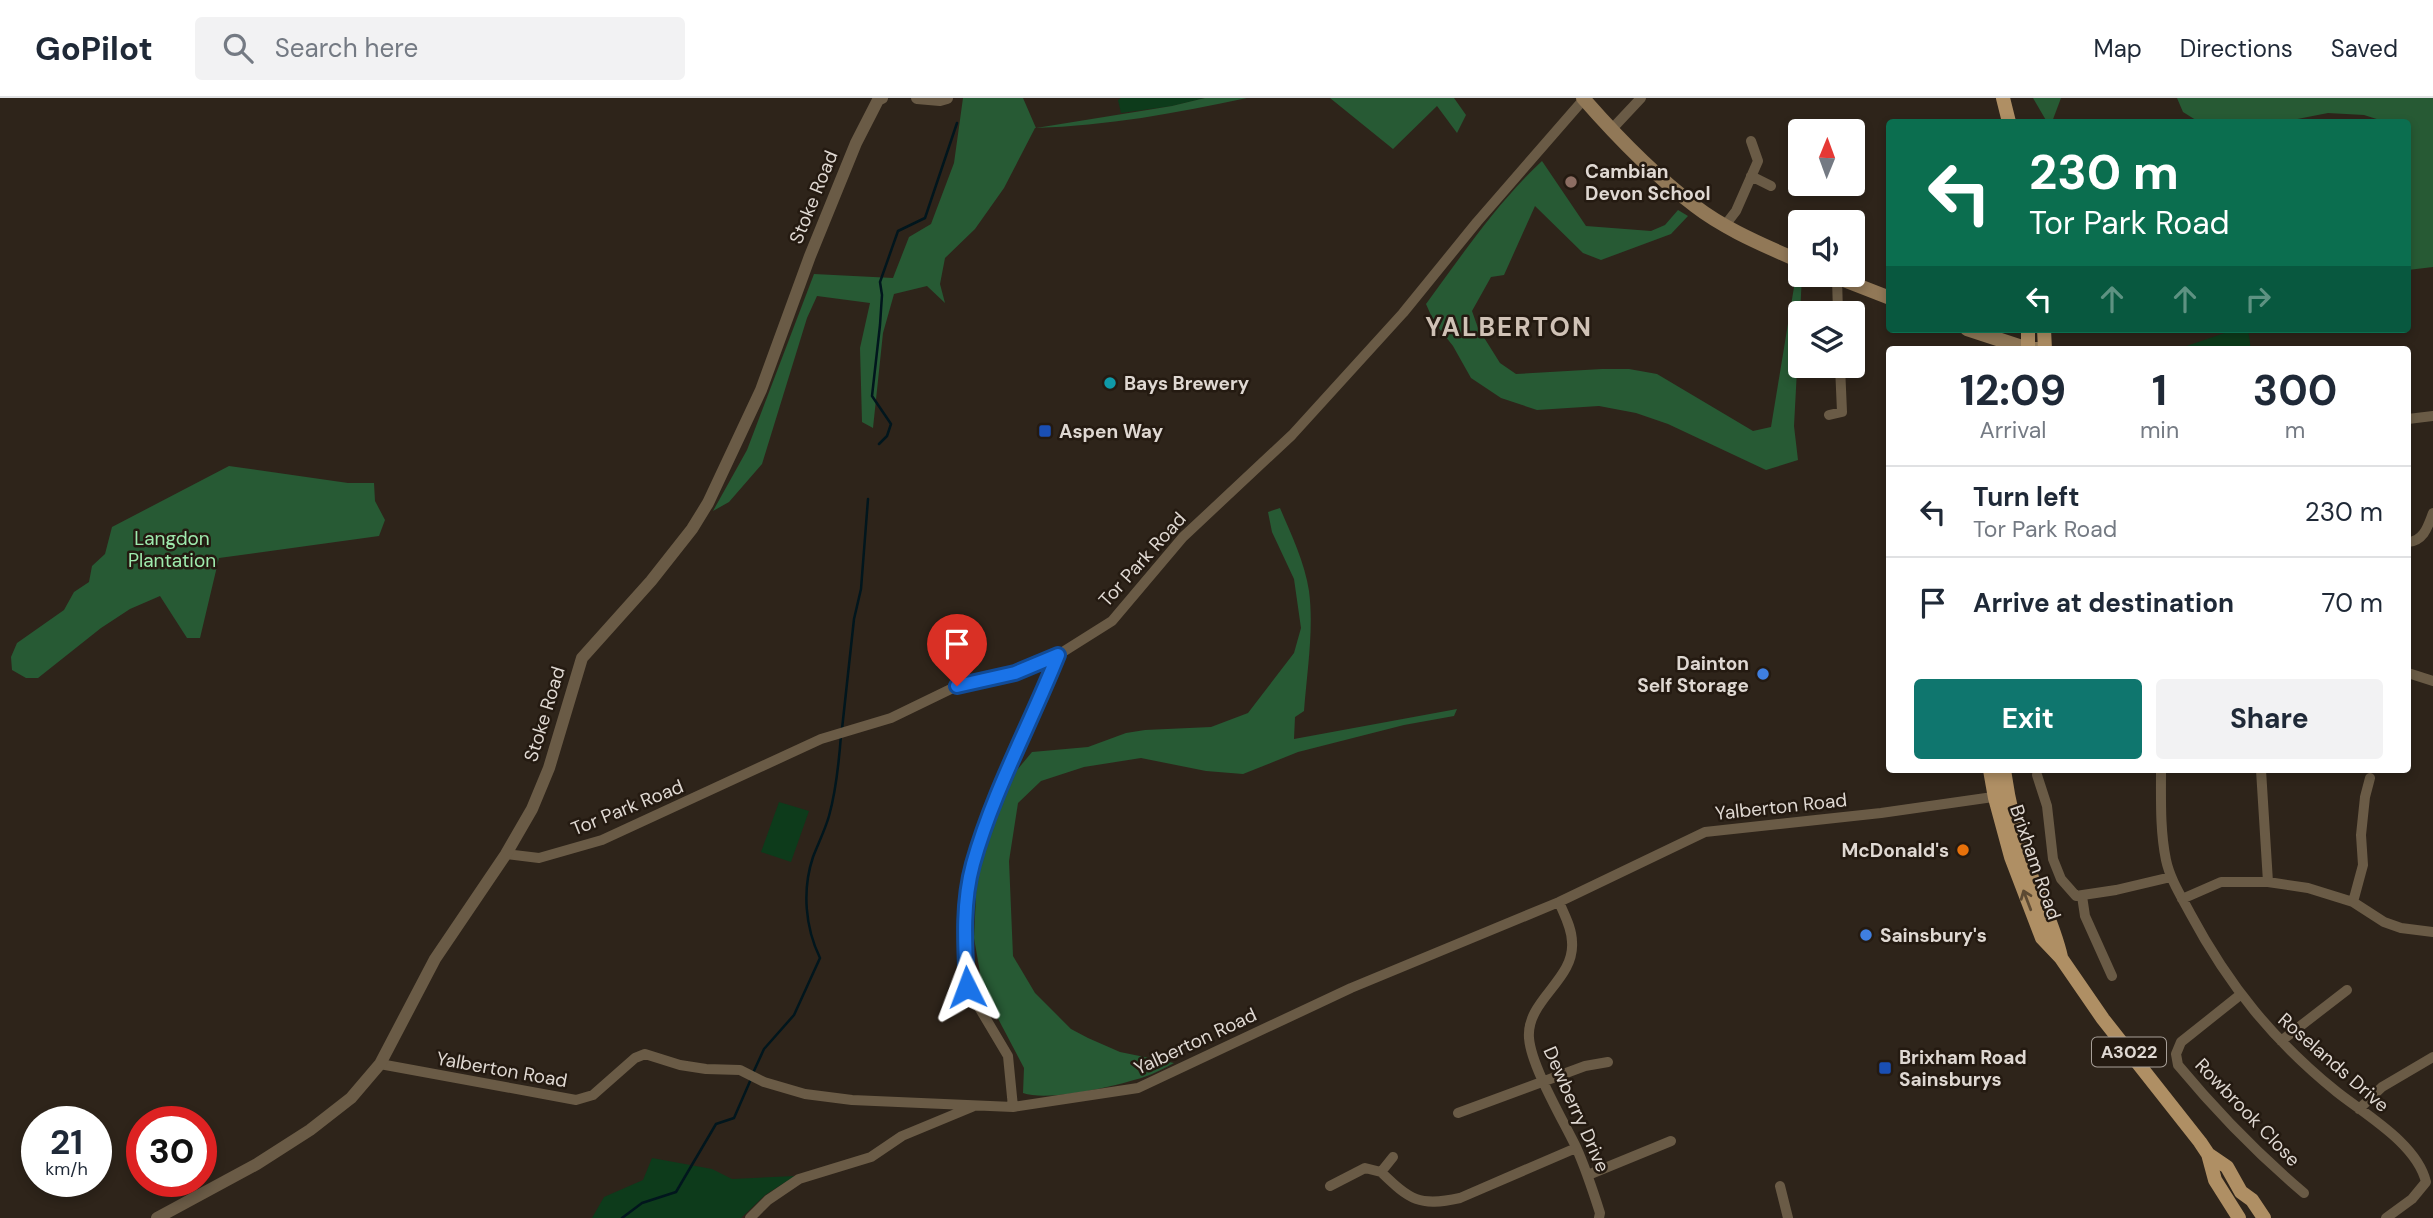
<!DOCTYPE html>
<html lang="en">
<head>
<meta charset="utf-8">
<style>
	body { margin:0; font-family:"DM Sans",sans-serif; background:#f2f2f3; color:#1f2937; height:100vh; display:flex; flex-direction:column; font-size:26px; white-space:nowrap }
	* { box-sizing:border-box; margin:0 }
	p { font-size:23px; color:#747a83 }
	.icon { flex:none; width:38px; height:38px; fill:none; stroke:currentColor; stroke-width:2; stroke-linecap:round; stroke-linejoin:round }
	.map { position:relative; flex:1; overflow:hidden }
	.side { position:absolute; left:1886px; top:248px; width:525px; height:427px; display:flex; flex-direction:column; background:#fff; border-radius:7px; box-shadow:0 4px 10px #0003 }
	.side>* { flex:none }
	.top-card { position:absolute; left:1886px; top:21px; width:525px; height:214px; border-radius:7px; box-shadow:0 4px 10px #0003; background:#0b6e4f; color:#fff; overflow:hidden }
	.needle { width:46px; rotate:1deg }
	.tools { position:absolute; left:1788px; top:21px; display:grid; gap:14px }
	.tools a { display:grid; place-items:center; width:77px; height:77px; border-radius:7px; background:#fff; box-shadow:0 4px 10px #0003; font-size:35px }
	.speed { position:absolute; left:21px; top:1008px; display:flex; gap:14px; font-size:35px; font-weight:700; text-align:center }
	.speed>* { display:grid; place-content:center; width:91px; height:91px; border-radius:50%; background:#fff; box-shadow:0 4px 10px #0003; line-height:1 }
	.speed small { font-size:18px; font-weight:400 }
	.speed .limit { border:10px solid #d22; background:#fff; color:#111 }
	.pin { position:absolute; display:grid; place-items:center; width:60px; height:60px; color:#fff; margin:-72px -30px; border-radius:50% 50% 50% 0; rotate:-45deg; box-shadow:0 0 7px #0007 }
	.pin .icon { rotate:45deg }
	.me { position:absolute; width:77px; margin:-38px; rotate:357deg; stroke-linejoin:round; filter:drop-shadow(0 0 5px #0008) }
	.turn { display:flex; align-items:center; gap:24px; height:147px; padding:0 28px; font-size:32px }
	.turn .icon { width:91px; height:91px; stroke-width:2.5 }
	.turn b { display:block; font-size:49px; line-height:60px }
	.lanes { display:flex; align-items:center; height:66px; padding:0 28px; background:#0003; justify-content:center; gap:35px; direction:ltr }
	.lanes .off { opacity:.35 }
	.eta { display:flex; justify-content:space-evenly; align-items:center; height:119px; text-align:center }
	.eta b { font-size:42px; font-weight:700; line-height:49px }
	.button { display:flex; gap:14px; margin-top:auto; padding:14px 28px }
	.button a { flex:1; height:80px; border-radius:7px; background:#0f766e; color:#fff; font-size:28px; font-weight:700; line-height:80px; text-align:center }
	.button a+a { background:#f2f2f3; color:#1f2937 }
	ul { padding:0; list-style:none }
	li { display:flex; align-items:center; gap:21px; height:91px; padding:0 28px; border-top:2px solid #e0e1e3 }
	li div { flex:1 }
	li b { display:block; font-size:26px }
	li em { font-style:normal }
	header { display:flex; align-items:center; gap:42px; box-sizing:border-box; height:98px; padding:0 35px; background:#fff; border-bottom:2px solid #e0e1e3 }
	header strong { font-size:33px }
	nav { display:flex; gap:38px; margin-inline-start:auto; font-size:24px }
	.search { width:490px; height:63px; background:#f2f2f3; display:flex; align-items:center; gap:18px; box-sizing:border-box; padding:0 24px; border-radius:7px; color:#747a83; font-size:26px }
	.map>svg:first-child { display:block }
	.green { fill:#0d3b1b }
	.forest { fill:#275a34 }
	.lines { fill:none; stroke-linecap:round; stroke-linejoin:round }
	.stream { stroke:#01161d; stroke-width:2.5 }
	.minor { stroke:#6a5b46; stroke-width:10 }
	.tertiary { stroke:#6a5b46; stroke-width:12 }
	.secondary { stroke:#917857; stroke-width:14 }
	.primary { stroke:#af8f64; stroke-width:14 }
	.oneway { stroke:#5c4932 }
	.route-casing { stroke:#114b97; stroke-width:18 }
	.route { stroke:#1a73e8; stroke-width:12 }
	.education-dot { fill:#8d6e63; stroke:#241a11; stroke-width:2.5 }
	.culture-dot { fill:#0f9aa8; stroke:#241a11; stroke-width:2.5 }
	.transit-dot { fill:#1a4fb4; stroke:#241a11; stroke-width:2.5 }
	.shop-dot { fill:#3f7fe0; stroke:#241a11; stroke-width:2.5 }
	.food-dot { fill:#e8710a; stroke:#241a11; stroke-width:2.5 }
	.labels { text-anchor:middle; stroke-width:5; stroke-linejoin:round; paint-order:stroke }
	.shield { fill:#241a11; stroke:#a79f98; stroke-width:2 }
	.shield-label { font-size:18px; font-weight:bold; fill:#dfd8d2 }
	.poi-label { font-size:19px; font-weight:bold; fill:#dfd8d2; stroke:#241a11; text-anchor:start }
	.street-label { font-size:19px; fill:#dfd8d2; stroke:#241a11 }
	.park-label { font-size:19px; fill:#9eeaad; stroke:#241a11 }
	.district-label { font-size:26px; font-weight:bold; letter-spacing:2px; fill:#d0c2b6; stroke:#241a11 }
</style>
</head>
<body>
<header>
<strong>GoPilot</strong>
<div class="search"><svg class="icon" aria-label="search" viewBox="0 0 24 24"><circle cx="10" cy="10" r="6"/><path d="M15 15l6 6"/></svg>Search here</div>
<nav><a>Map</a><a>Directions</a><a>Saved</a></nav>
</header>
<div class="map">
<svg width="2433" height="1120" viewBox="0 0 2433 1120">
	<rect width="100%" height="100%" fill="#2e241a"/>
	<path class="green" d="M1121 0H1205L1172 8 1121 15 1118 2Z
		M2236 231H2248L2251 252H2175Z
		M779 704 809 713 791 764 761 754Z
		M652 1060 712 1071 732 1081 795 1078 765 1097 741 1120H592L604 1099 643 1082Z"/>
	<path class="forest" d="M963 0H1023L1036 30 1172 8 1205 0H1247C1176 15 1107 28 1035 30L1004 90 975 131 945 160 940 186 945 205 927 188 894 196 883 235 873 330 862 324 860 250 870 205 817 198 807 220 762 366 729 404 713 413 747 352 814 176 893 180 909 139 931 126 954 65Z
		M1330 0H1454L1466 17 1457 35 1437 8 1393 51Z
		M2033 0H2061L2052 24H2047Z
		M2177 0H2433V169L2408 172V24H2386L2364 17 2328 15 2282 24H2199L2183 14Z
		M1542 63 1586 128 1651 133 1665 127 1678 112 1688 118 1671 136 1601 162 1583 155 1535 108 1504 177 1491 179 1472 213 1478 230 1500 265 1516 276 1602 271H1629L1657 276 1753 333 1771 329 1796 177 1802 178 1794 328 1798 362 1766 372 1668 326 1636 315 1599 308 1537 312 1501 300 1471 280 1453 248 1434 224 1426 206C1462 157 1497 105 1542 63Z
		M229 368 348 385H374L375 403 385 422 379 438 219 460 200 540H187L160 498 130 511 101 530 38 580H26L12 572 11 559 17 545 64 512 74 494 89 484 92 468 105 456 112 429Z
		M1280 410C1291 436 1305 465 1309 493 1314 531 1307 574 1304 613L1295 619 1294 641 1457 611 1454 618 1404 627 1298 654 1243 676 1206 673 1141 660 1084 669 1041 683 1018 705 1009 763 1013 858 1035 895 1071 931 1088 940 1120 954 1174 965C1164 970 1154 976 1144 979 1117 988 1049 1004 1023 995L1024 970 983 892 974 840 977 775 991 730 1017 672 1032 654 1088 649 1126 635 1145 632 1211 629 1248 615 1294 555 1301 530 1294 481 1272 434 1268 414Z"/>
	<g class="lines">
		<path class="stream" d="M879 346 887 338 891 326 872 298 880 227 882 197 880 184 898 133 925 120 957 25
			M842 631 854 521 861 491 868 401
			M753 975 764 951 794 917 820 860C805 829 802 792 813 759 818 746 825 732 829 718 836 693 839 664 841 637
			M622 1120 642 1105 676 1094 716 1026 734 1020 751 981"/>
		<path class="minor" d="M1611 32 1641 0
			M1751 78 1771 88
			M1726 126 1736 113 1758 63 1751 43
			M1837 180 1838 215
			M1829 317 1842 314 1840 268
			M2408 321 2433 318
			M2408 444C2424 443 2428 428 2433 415
			M2408 575 2433 583
			M2161 672C2161 702 2160 733 2166 762 2170 781 2181 798 2190 815 2229 888 2273 942 2337 994 2366 1017 2417 1046 2426 1084L2412 1101 2386 1120
			M2261 672 2268 784
			M2037 677 2047 708 2053 761 2061 781 2076 798 2116 792 2171 779
			M506 756 539 760 602 742 821 641 891 620 957 588 1015 575 1058 557 1112 523 1183 439 1292 337 1403 215 1477 124 1584 1
			M2082 798 2085 818 2112 878
			M2182 801 2221 784H2268L2308 790 2353 804 2384 824 2401 830 2433 834
			M1559 804C1564 816 1572 830 1572 844 1575 882 1526 902 1529 940 1531 968 1563 1022 1576 1049 1586 1071 1593 1093 1600 1115L1599 1120
			M2353 804 2363 767 2361 737 2365 699 2370 680
			M2240 897 2181 944 2176 956 2178 967C2217 1014 2258 1056 2304 1095
			M2281 943 2347 892
			M380 966 576 1002 593 997 635 960 645 956 680 967 706 971 740 972 764 984 805 996 852 1002 1013 1009 1138 990 1351 890 1559 804 1705 734 1881 715 2000 698
			M1013 1009 1008 958 967 889 964 822 973 767 1004 680 1058 557
			M2359 1011 2382 989 2433 959
			M1458 1015 1585 968 1608 964
			M1393 1059 1381 1074C1410 1102 1419 1109 1460 1100L1576 1050
			M1588 1077 1671 1043
			M1330 1088 1365 1070 1381 1074
			M1780 1088 1788 1120
			M750 1120 768 1102 799 1081 871 1059 902 1038 972 1009"/>
		<path class="tertiary" d="M917 0 940 2 947 0
			M157 1120 257 1066 310 1032 351 1000 380 966 435 861 506 756 532 711 549 670 582 560 651 483 692 431 708 405 761 292 810 158 856 45 878 2 882 0"/>
		<path class="secondary" d="M1583 0C1617 39 1654 77 1695 108 1726 132 1766 148 1801 164
			M1831 177 1890 200
			M1967 231 2028 251H2045"/>
		<path class="primary" d="M2003 0 2009 24
			M2028 231V252
			M2044 231 2045 252
			M1990 672 1995 700 2011 759 2042 840 2061 860 2103 921 2200 1044 2208 1056 2215 1082 2239 1120
			M2004 672C2009 707 2018 744 2031 777 2042 806 2054 828 2061 859
			M2208 1056 2227 1069 2241 1094 2252 1102 2264 1120"/>
	</g>
	<defs><path id="oneway-shaft" d="M-6 0H5M1.5-3L5.5 0L1.5 3" fill="none" stroke-width="1.6" stroke-linecap="round" stroke-linejoin="round" transform="scale(1.75)"/></defs>
	<use class="oneway" href="#oneway-shaft" transform="translate(2027 802) rotate(-111)"/>
	<g class="lines">
		<g class="route-casing">
			<path id="route" d="M957 588 1015 575 1058 557C1030 627 993 694 973 766 962 806 965 848 967 889"/>
		</g>
		<use href="#route" class="route"/>
	</g>
	<circle class="education-dot" cx="1571" cy="84" r="7"/>
	<circle class="culture-dot" cx="1110" cy="285" r="7"/>
	<g class="transit-dot">
		<rect x="1038" y="326" width="14" height="14" rx="3.5"/>
		<rect x="1878" y="963" width="14" height="14" rx="3.5"/>
	</g>
	<g class="shop-dot">
		<circle cx="1763" cy="576" r="7"/>
		<circle cx="1866" cy="837" r="7"/>
	</g>
	<circle class="food-dot" cx="1963" cy="752" r="7"/>
	<g class="labels">
		<rect class="shield" x="2092" y="939.5" width="74" height="29" rx="5"/>
		<g class="shield-label">
			<text x="2129" y="960">A3022</text>
		</g>
		<g class="poi-label">
			<text x="1585" y="80">Cambian<tspan x="1585" dy="22">Devon School</tspan></text>
			<text x="1124" y="292">Bays Brewery</text>
			<text x="1059" y="340">Aspen Way</text>
			<text x="1749" y="572" text-anchor="end">Dainton<tspan x="1749" dy="22">Self Storage</tspan></text>
			<text x="1949" y="759" text-anchor="end">McDonald's</text>
			<text x="1880" y="844">Sainsbury's</text>
			<text x="1899" y="966">Brixham Road<tspan x="1899" dy="22">Sainsburys</tspan></text>
		</g>
		<g class="street-label">
			<text transform="translate(813 99) rotate(-68)" y="7">Stoke Road</text>
			<text transform="translate(1142 461) rotate(-48)" y="7">Tor Park Road</text>
			<text transform="translate(544 616) rotate(-73)" y="7">Stoke Road</text>
			<text transform="translate(1781 708) rotate(-6)" y="7">Yalberton Road</text>
			<text transform="translate(627 709) rotate(-22)" y="7">Tor Park Road</text>
			<text transform="translate(2036 764) rotate(71)" y="7">Brixham Road</text>
			<text transform="translate(1195 943) rotate(-25)" y="7">Yalberton Road</text>
			<text transform="translate(2334 964) rotate(41)" y="7">Roselands Drive</text>
			<text transform="translate(502 971) rotate(10)" y="7">Yalberton Road</text>
			<text transform="translate(1577 1011) rotate(66)" y="7">Dewberry Drive</text>
			<text transform="translate(2248 1014) rotate(46)" y="7">Rowbrook Close</text>
		</g>
		<g class="park-label">
			<text x="172" y="447">Langdon<tspan x="172" dy="22">Plantation</tspan></text>
		</g>
		<g class="district-label">
			<text x="1509" y="238">YALBERTON</text>
		</g>
	</g>
</svg>
<div class="tools">
<a><svg class="needle" viewBox="-14 -14 28 28"><path d="M0-13l5 13h-10z" fill="#e53935"/><path d="M0 13l5-13h-10z" fill="#747a83"/></svg></a>
<a><svg class="icon" aria-label="sound" viewBox="0 0 24 24"><path d="M4 9h4l5-4v14l-5-4H4zM17 9q2 3 0 6"/></svg></a>
<a><svg class="icon" aria-label="layers" viewBox="0 0 24 24"><path d="M12 4l9 5-9 5-9-5zM3 14l9 5 9-5"/></svg></a>
</div>
<div class="speed"><div>21<small>km/h</small></div><div class="limit">30</div></div>
<div class="pin" style="left:957px;top:588px;background:#d93025"><svg class="icon" aria-label="arrive" viewBox="0 0 24 24"><path d="M6 21V4h12l-3 4 3 4H6"/></svg></div>
<svg class="me" style="left:967px;top:889px" viewBox="-20 -20 40 40"><path d="M0-17L14 15 0 8-14 15z" fill="#1a73e8" stroke="#fff" stroke-width="4"/></svg>
<div class="top-card">
<div class="turn"><svg class="icon" aria-label="left" viewBox="0 0 24 24"><path d="M17 20v-9H6M10 6l-5 5 5 5"/></svg><div><b>230 m</b>Tor Park Road</div></div>
<div class="lanes"><svg class="icon" aria-label="left" viewBox="0 0 24 24"><path d="M17 20v-9H6M10 6l-5 5 5 5"/></svg><svg class="icon off" aria-label="ahead" viewBox="0 0 24 24"><path d="M12 20V5M6 11l6-6 6 6"/></svg><svg class="icon off" aria-label="ahead" viewBox="0 0 24 24"><path d="M12 20V5M6 11l6-6 6 6"/></svg><svg class="icon off" aria-label="right" viewBox="0 0 24 24"><path d="M7 20v-9h11M14 6l5 5-5 5"/></svg></div>
</div>
<section class="side">
<div class="eta">
<div><b>12:09</b><p>Arrival</p></div>
<div><b>1</b><p>min</p></div>
<div><b>300</b><p>m</p></div>
</div>
<ul>
<li><svg class="icon" aria-label="left" viewBox="0 0 24 24"><path d="M17 20v-9H6M10 6l-5 5 5 5"/></svg><div><b>Turn left</b><p>Tor Park Road</p></div><em>230 m</em></li>
<li><svg class="icon" aria-label="arrive" viewBox="0 0 24 24"><path d="M6 21V4h12l-3 4 3 4H6"/></svg><div><b>Arrive at destination</b></div><em>70 m</em></li>
</ul>
<div class="button"><a>Exit</a><a>Share</a></div>
</section>
</div>
</body>
</html>
